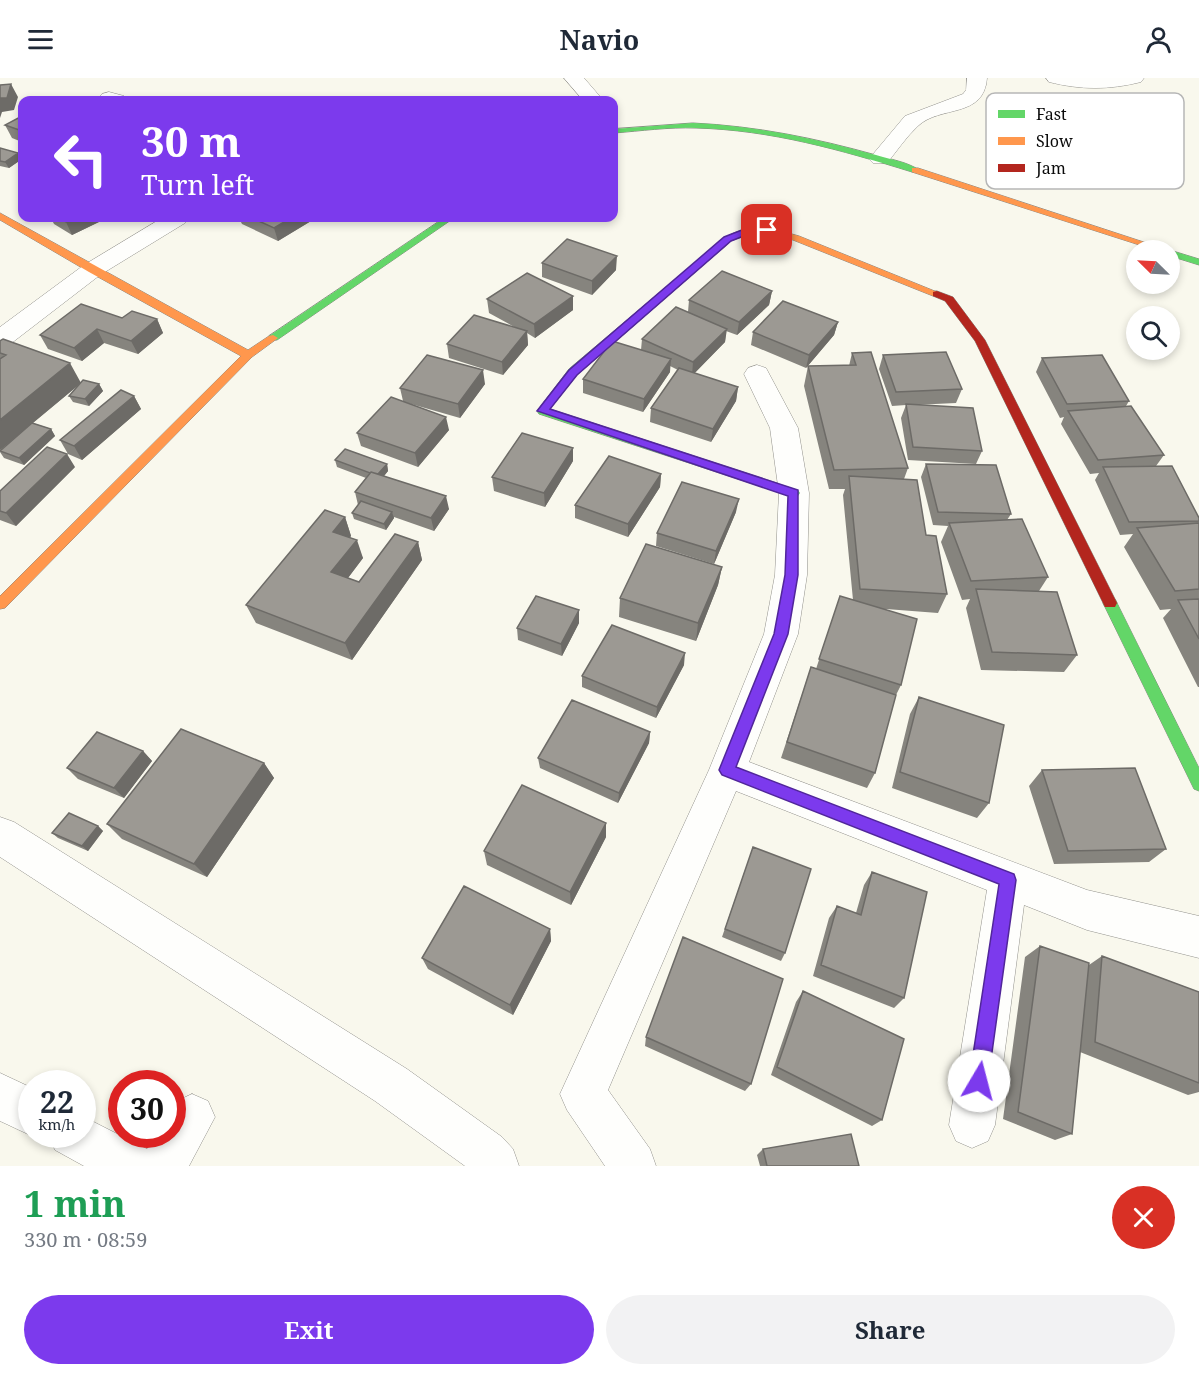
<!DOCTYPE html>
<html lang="en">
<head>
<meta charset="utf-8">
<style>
	body { margin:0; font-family:"Noto Serif",serif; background:#f2f2f3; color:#1f2937; height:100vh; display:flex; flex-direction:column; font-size:22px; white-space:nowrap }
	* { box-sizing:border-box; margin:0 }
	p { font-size:20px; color:#747a83 }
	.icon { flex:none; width:33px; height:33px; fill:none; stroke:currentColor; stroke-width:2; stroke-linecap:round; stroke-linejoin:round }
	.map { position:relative; height:1088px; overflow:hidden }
	.side { display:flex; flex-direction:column; background:#fff; flex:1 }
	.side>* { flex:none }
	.guide { position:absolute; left:18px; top:18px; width:600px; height:126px; border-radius:12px; box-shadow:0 3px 9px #0003; background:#7c3aed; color:#fff; overflow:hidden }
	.needle { width:39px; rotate:294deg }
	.tools { position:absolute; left:1126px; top:162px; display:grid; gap:12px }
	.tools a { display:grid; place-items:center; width:54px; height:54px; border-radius:50%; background:#fff; box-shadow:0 3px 9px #0003; font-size:30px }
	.speed { position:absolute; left:18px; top:992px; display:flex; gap:12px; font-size:30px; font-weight:700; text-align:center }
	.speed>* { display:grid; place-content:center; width:78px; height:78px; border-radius:50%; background:#fff; box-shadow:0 3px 9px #0003; line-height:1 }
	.speed small { font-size:15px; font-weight:400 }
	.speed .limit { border:9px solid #d22; background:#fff; color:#111 }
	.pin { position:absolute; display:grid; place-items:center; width:51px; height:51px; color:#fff; margin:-26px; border-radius:12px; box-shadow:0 3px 9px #0006 }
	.me { position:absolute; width:66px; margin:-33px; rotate:8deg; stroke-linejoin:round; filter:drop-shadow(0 0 4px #0008) }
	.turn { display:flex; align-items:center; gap:21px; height:126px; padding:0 24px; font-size:27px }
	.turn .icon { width:78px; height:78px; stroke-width:2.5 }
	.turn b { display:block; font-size:42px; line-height:51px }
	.round { display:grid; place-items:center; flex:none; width:63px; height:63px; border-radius:32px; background:#f2f2f3 }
	.summary { display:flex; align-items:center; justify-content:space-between; height:102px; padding:0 24px }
	h1 { font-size:36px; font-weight:700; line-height:45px; color:#1e9e55 }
	.action { display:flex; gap:12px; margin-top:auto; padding:12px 24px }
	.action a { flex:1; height:69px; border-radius:36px; background:#7c3aed; color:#fff; font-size:24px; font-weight:700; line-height:69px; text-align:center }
	.action a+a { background:#f2f2f3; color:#1f2937 }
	header { display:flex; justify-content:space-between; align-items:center; height:78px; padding:0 24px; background:#fff; font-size:27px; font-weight:700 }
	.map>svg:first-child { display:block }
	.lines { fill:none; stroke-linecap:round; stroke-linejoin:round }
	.street-casing { stroke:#92918c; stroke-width:1 }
	.fast-casing { stroke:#888883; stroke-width:1 }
	.slow-casing { stroke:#888883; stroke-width:1 }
	.jam-casing { stroke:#888883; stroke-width:1 }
	.street { fill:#fefefc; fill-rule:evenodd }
	.fast { fill:#63d668; fill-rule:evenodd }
	.slow { fill:#ff974d; fill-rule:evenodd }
	.jam { fill:#b3261e; fill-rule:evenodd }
	.wall { fill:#86847e }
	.shaded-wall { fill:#6d6b67 }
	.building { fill:#9c9993; stroke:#6d6b67; stroke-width:1.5 }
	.route { fill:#7c3aed; stroke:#51269a; stroke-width:1.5 }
	.key { fill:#fff; stroke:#b6b6b6; stroke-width:1.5 }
	.key-label { font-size:16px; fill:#0a0a0a }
</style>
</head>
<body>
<header><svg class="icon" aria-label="menu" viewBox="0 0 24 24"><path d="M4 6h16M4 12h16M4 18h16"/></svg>Navio<svg class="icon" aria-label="person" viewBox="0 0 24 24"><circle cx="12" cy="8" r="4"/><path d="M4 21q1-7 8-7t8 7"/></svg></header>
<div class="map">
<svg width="1199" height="1088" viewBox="0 0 1199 1088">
	<rect width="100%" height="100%" fill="#f9f8ed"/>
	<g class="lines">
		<g class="street-casing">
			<path id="street" d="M564 0H584L603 22H583Z
				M967 0H987C984 41 940 27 918 48 906 59 897 73 887 85H873L869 81 905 38 963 16 966 12Z
				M1046 0H1144L1141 4C1109 12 1081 12 1049 4Z
				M109 14 124 18 127 22H101L99 20 102 16Z
				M162 140H188L185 145 100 197 9 267 0 269V249L84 187Z
				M757 287 766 290 798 350 809 415 807 497 798 556 749 684 1087 812 1199 838V880L1087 852 1024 827 995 1047 988 1063 972 1070 956 1063 949 1047 987 812 736 713 608 1012 650 1071 656 1088H605L567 1032 560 1016 709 692 764 556 775 497 779 415 770 350 744 296 748 290Z
				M0 739 14 744 407 991 502 1059 513 1071 519 1088H465L375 1023 0 779Z
				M0 995 32 1010V1056H36L32 1058 0 1043Z
				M192 1016 208 1023 215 1039 189 1088H84L55 1072 48 1056H82V1038L147 1071 156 1056H172C172 1032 168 1026 192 1016Z"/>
		</g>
		<g class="fast-casing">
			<path id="fast" d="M693 45C756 48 815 60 876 77 889 81 908 84 919 92L912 94C841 72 771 52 696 50 668 49 641 53 614 55V51Z
				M444 140H454L277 262H269V258Z
				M715 168 723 170 577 297 550 331 798 412 800 415 798 418H790L539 336 537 333 569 291Z
				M1168 172 1173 173 1199 181V187L1170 178Z
				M1110 520 1115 521 1199 690V713L1194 711 1103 525 1105 521Z"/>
		</g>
		<g class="slow-casing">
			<path id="slow" d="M912 90H918L1168 172H1155L912 94Z
				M0 135 248 272 269 258 273 257 278 260 252 279 5 530 0 531V518L241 278 89 194 0 142Z
				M767 149 799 158 942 216 941 218H933L793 162 767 155 749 156 731 163 721 172 713 170C728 153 746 150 767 149Z"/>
		</g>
		<g class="jam-casing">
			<path id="jam" d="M937 213 953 219 985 262 1117 525 1115 529H1105L975 263 945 223 933 218V214Z"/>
		</g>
		<use href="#street" class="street"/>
		<use href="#fast" class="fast"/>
		<use href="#slow" class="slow"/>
		<use href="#jam" class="jam"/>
	</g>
	<path class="wall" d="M22 38V64L12 60 5 47Z
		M0 70 22 81 9 90 0 88Z
		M51 140H100L101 143 72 157 54 146Z
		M239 140H316L278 163 242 146Z
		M542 185 616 192 592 217 542 199Z
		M772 213 769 227 737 257 726 253 725 264 694 295 738 309 736 323 711 364 650 344 651 330 678 292 670 288V294L643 334 583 315V301L641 272 642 261 688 234 689 222Z
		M487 221 573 232 535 260 527 255 528 267 503 297 449 280 447 266 518 251 489 235Z
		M122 240 157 241 163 255 138 276 104 265 82 283 48 271 40 257Z
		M838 244 834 257 806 290 751 267 753 254Z
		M0 263 81 305 99 306 103 313 89 328 73 324 69 318 81 305 33 345 51 351 55 358 24 387 4 380 0 374 12 363 0 372Z
		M852 275 908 390 904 401 926 457 947 516 938 535 886 531 901 607 896 617 875 695 867 710 781 680 811 589 816 591 840 518 853 522 843 417 845 411H829L804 308 808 288H849Z
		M883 277 962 311 956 325 914 327 982 373 976 386 908 382 901 340 906 327 892 328 879 291Z
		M1042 280 1129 323 1126 328 1164 377 1156 388 1199 440V609H1198L1163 540 1171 531 1160 532 1124 469 1133 456 1120 457 1095 402 1099 395 1090 396 1061 346 1064 339 1060 340 1036 294Z
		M485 306 460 340 404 324 449 352 418 389 361 368 357 355 403 323 400 310Z
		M134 318 141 331 82 382 68 376 60 362Z
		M335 382 387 386 388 393 384 398 449 431 434 453 394 439V440L386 452 354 441 352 435 358 427 355 414 366 400 337 389Z
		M573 383 545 429 494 413 492 399Z
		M926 386 1011 436 1007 442 1048 499 1039 513 1077 577 1064 594 981 592 966 530 970 521 962 522 941 464 948 448 933 447 921 399Z
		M75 389 16 448 0 442V413Z
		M661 396 660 409 628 459 575 440V427Z
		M736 434 714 486 656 468 657 455Z
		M345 439 351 458 350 459 363 480 348 500 359 504 418 464 422 482 352 582 256 545 246 527Z
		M722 489 718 507 696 563 619 539 620 520Z
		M579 545 562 578 518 562 517 550Z
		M684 587 656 640 582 609V598Z
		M919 619 989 725 977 740 892 710 910 636Z
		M650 654 649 665 618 725 540 690 538 680Z
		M143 673 152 683 124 720 78 701 67 690Z
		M264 685 274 700 207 799 122 761 107 746Z
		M1042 692 1166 771 1149 784 1054 786 1029 708Z
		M98 748 103 753 88 773 58 760 52 755Z
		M606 759 571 827 487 787 484 773Z
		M753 769 785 875 781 883 722 859Z
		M872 794 904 920 894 930 813 898 829 840 837 828 856 835 864 807Z
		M550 851 551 863 513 937 428 891 422 880Z
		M1040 868 1089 887 1102 878 1199 914V1014L1188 1017 1080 974 1072 1056 1055 1062 1003 1041 1025 879Z
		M803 913 882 1042 872 1048 771 997 796 924Z
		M646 959 751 1006 745 1013 645 968Z
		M763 1071 859 1088H760L757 1077Z"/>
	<path class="shaded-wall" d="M11 6 18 19 14 32 2 34 0 40V20Z
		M18 75 22 81 9 90 5 84Z
		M74 140H100L101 143 72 157 66 144Z
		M291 140H316L278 163 274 150Z
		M617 178 616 192 592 217V203Z
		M772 213 769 227 737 257 739 244Z
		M573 218V232L535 260 534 246Z
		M157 241 163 255 138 276 131 263Z
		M838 244 834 257 806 290 809 277Z
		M97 251 104 265 82 283 74 270Z
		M727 251 725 264 692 298 693 284Z
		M527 253 528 267 503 297 502 284Z
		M671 281 670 294 643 334 644 321Z
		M70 285 81 305 0 372V342Z
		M483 292 485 306 460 340 458 326Z
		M99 306 103 313 89 328 85 321Z
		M738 309 736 323 711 364 713 351Z
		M134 318 141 331 82 382 74 368Z
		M446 339 449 352 418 389 415 375Z
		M51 351 55 358 24 387 19 380Z
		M573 370V383L545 429 544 415Z
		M67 376 75 389 16 448 6 435Z
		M387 386 388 393 379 404 377 397Z
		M661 396 660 409 628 459V446Z
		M446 418 449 431 434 453 431 440Z
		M739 421 736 434 714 486 716 473Z
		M392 434 394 440 386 452 384 446Z
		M345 439 351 458 340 472 333 454Z
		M357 462 363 480 338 513 331 494Z
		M418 464 422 482 352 582 345 565Z
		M722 489 718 507 696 563 698 545Z
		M579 532V545L562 578 561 566Z
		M685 575 684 587 656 640 657 629Z
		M650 654 649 665 618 725 619 715Z
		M143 673 152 683 124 720 114 710Z
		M264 685 274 700 207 799 194 786Z
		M606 745V759L571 827 570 814Z
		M98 748 103 753 88 773 82 768Z
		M550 851 551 863 513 937 510 927Z"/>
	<path class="building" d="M11 6 7 20H0V7Z
		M22 38V53L5 47Z
		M0 70 18 75 5 84 0 83Z
		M59 140H74L66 144Z
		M252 140H291L274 150Z
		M567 161 617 178 592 203 542 185Z
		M722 193 772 213 739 244 689 222Z
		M527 195 573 218 534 246 487 221Z
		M783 223 838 244 809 277 753 254Z
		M81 226 122 240 132 233 157 241 131 263 97 251 74 270 40 257Z
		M676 229 727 251 693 284 642 261Z
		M474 237 527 253 502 284 447 266Z
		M3 261 70 285 0 342V281L6 277 0 275V263Z
		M612 263 671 281 644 321 583 301Z
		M871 274 908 390 834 392 808 288 856 287 852 275Z
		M946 274 962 311 896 314 883 277Z
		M427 277 483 292 458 326 400 310Z
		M1102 277 1129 323 1067 326 1042 280Z
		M679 290 738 309 713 351 651 330Z
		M83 302 99 306 85 321 69 318Z
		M121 312 134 318 74 368 60 362Z
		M391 319 446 339 415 375 357 355Z
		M906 326 973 330 982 373 913 369Z
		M1131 328 1164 377 1098 382 1068 333Z
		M32 345 51 351 19 380 0 373Z
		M522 355 573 370 544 415 492 399Z
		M47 369 67 376 6 435 0 433V413Z
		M345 371 387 386 378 396 371 394 370 395 335 382Z
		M609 378 661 396 628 446 575 427Z
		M926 386 996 387 1011 436 938 434Z
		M1172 388 1199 440V443L1129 444 1103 389Z
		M371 394 446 418 431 440 355 414Z
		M849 398 917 402 926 457 936 458 947 516 860 511Z
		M682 404 739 421 716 473 657 455Z
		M361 423 392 434 384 446 352 435Z
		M325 432 345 439 333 454 357 462 331 494 359 504 395 456 418 464 345 565 246 527Z
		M1022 441 1048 499 971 503 949 445Z
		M1199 445V511L1175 513 1137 450Z
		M646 466 722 489 698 545 620 520Z
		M976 511 1057 514 1077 577 992 574Z
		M536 518 579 532 561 566 517 550Z
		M840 518 917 541 901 607 819 581Z
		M1199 521V561L1178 522Z
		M612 547 685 575 657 629 582 598Z
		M811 589 896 617 875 695 787 664Z
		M919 619 1004 647 989 725 900 694Z
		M572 622 650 654 619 715 538 680Z
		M181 651 264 685 194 786 107 746Z
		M97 654 143 673 114 710 67 690Z
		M1135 690 1166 771 1068 773 1042 692Z
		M522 707 606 745 570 814 484 773Z
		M69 735 98 748 82 768 52 755Z
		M753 769 811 791 785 875 725 851Z
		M872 794 927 814 904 920 821 887 837 828 861 837Z
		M464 808 550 851 510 927 422 880Z
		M683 859 783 901 751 1006 646 959Z
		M1040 868 1089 885 1072 1056 1018 1034Z
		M1102 878 1199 914V1005L1095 964Z
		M803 913 904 961 882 1042 777 989Z
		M851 1056 859 1088H767L763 1071Z"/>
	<path class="route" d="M767 149 770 150V154L749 156 731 163 577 297 550 331 798 412V497L788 556 736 689 1014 796 1016 802 988 1003 985 1009 979 1012 972 1009 969 1003 999 806 722 697 719 692 774 556 785 497 788 418 537 333 569 292 724 159 747 150Z"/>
	<rect x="986" y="15" width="198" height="96" rx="9" class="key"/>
	<rect x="998" y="32" width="27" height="8" fill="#63d668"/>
	<rect x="998" y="59" width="27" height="8" fill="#ff974d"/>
	<rect x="998" y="86" width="27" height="8" fill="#b3261e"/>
	<g class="key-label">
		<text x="1036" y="42">Fast</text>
		<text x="1036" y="69">Slow</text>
		<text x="1036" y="96">Jam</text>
	</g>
</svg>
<div class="tools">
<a><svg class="needle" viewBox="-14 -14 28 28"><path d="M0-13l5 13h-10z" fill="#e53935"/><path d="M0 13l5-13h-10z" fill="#747a83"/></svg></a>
<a><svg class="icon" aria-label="search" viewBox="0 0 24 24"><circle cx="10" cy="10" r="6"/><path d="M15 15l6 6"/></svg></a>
</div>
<div class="speed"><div>22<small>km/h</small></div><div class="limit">30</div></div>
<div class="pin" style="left:767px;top:152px;background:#d93025"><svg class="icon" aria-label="arrive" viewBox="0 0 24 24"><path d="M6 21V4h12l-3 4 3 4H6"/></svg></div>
<svg class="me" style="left:979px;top:1003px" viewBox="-20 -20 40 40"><circle r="19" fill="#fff"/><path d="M0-13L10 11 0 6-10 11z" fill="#7c3aed"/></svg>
<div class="guide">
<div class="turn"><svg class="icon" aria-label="left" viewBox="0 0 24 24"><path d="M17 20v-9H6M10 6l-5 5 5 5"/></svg><div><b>30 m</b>Turn left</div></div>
</div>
</div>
<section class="side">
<div class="summary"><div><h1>1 min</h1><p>330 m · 08:59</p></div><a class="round" style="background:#d93025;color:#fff"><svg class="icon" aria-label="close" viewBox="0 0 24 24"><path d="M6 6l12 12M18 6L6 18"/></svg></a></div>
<div class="action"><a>Exit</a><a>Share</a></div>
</section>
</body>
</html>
